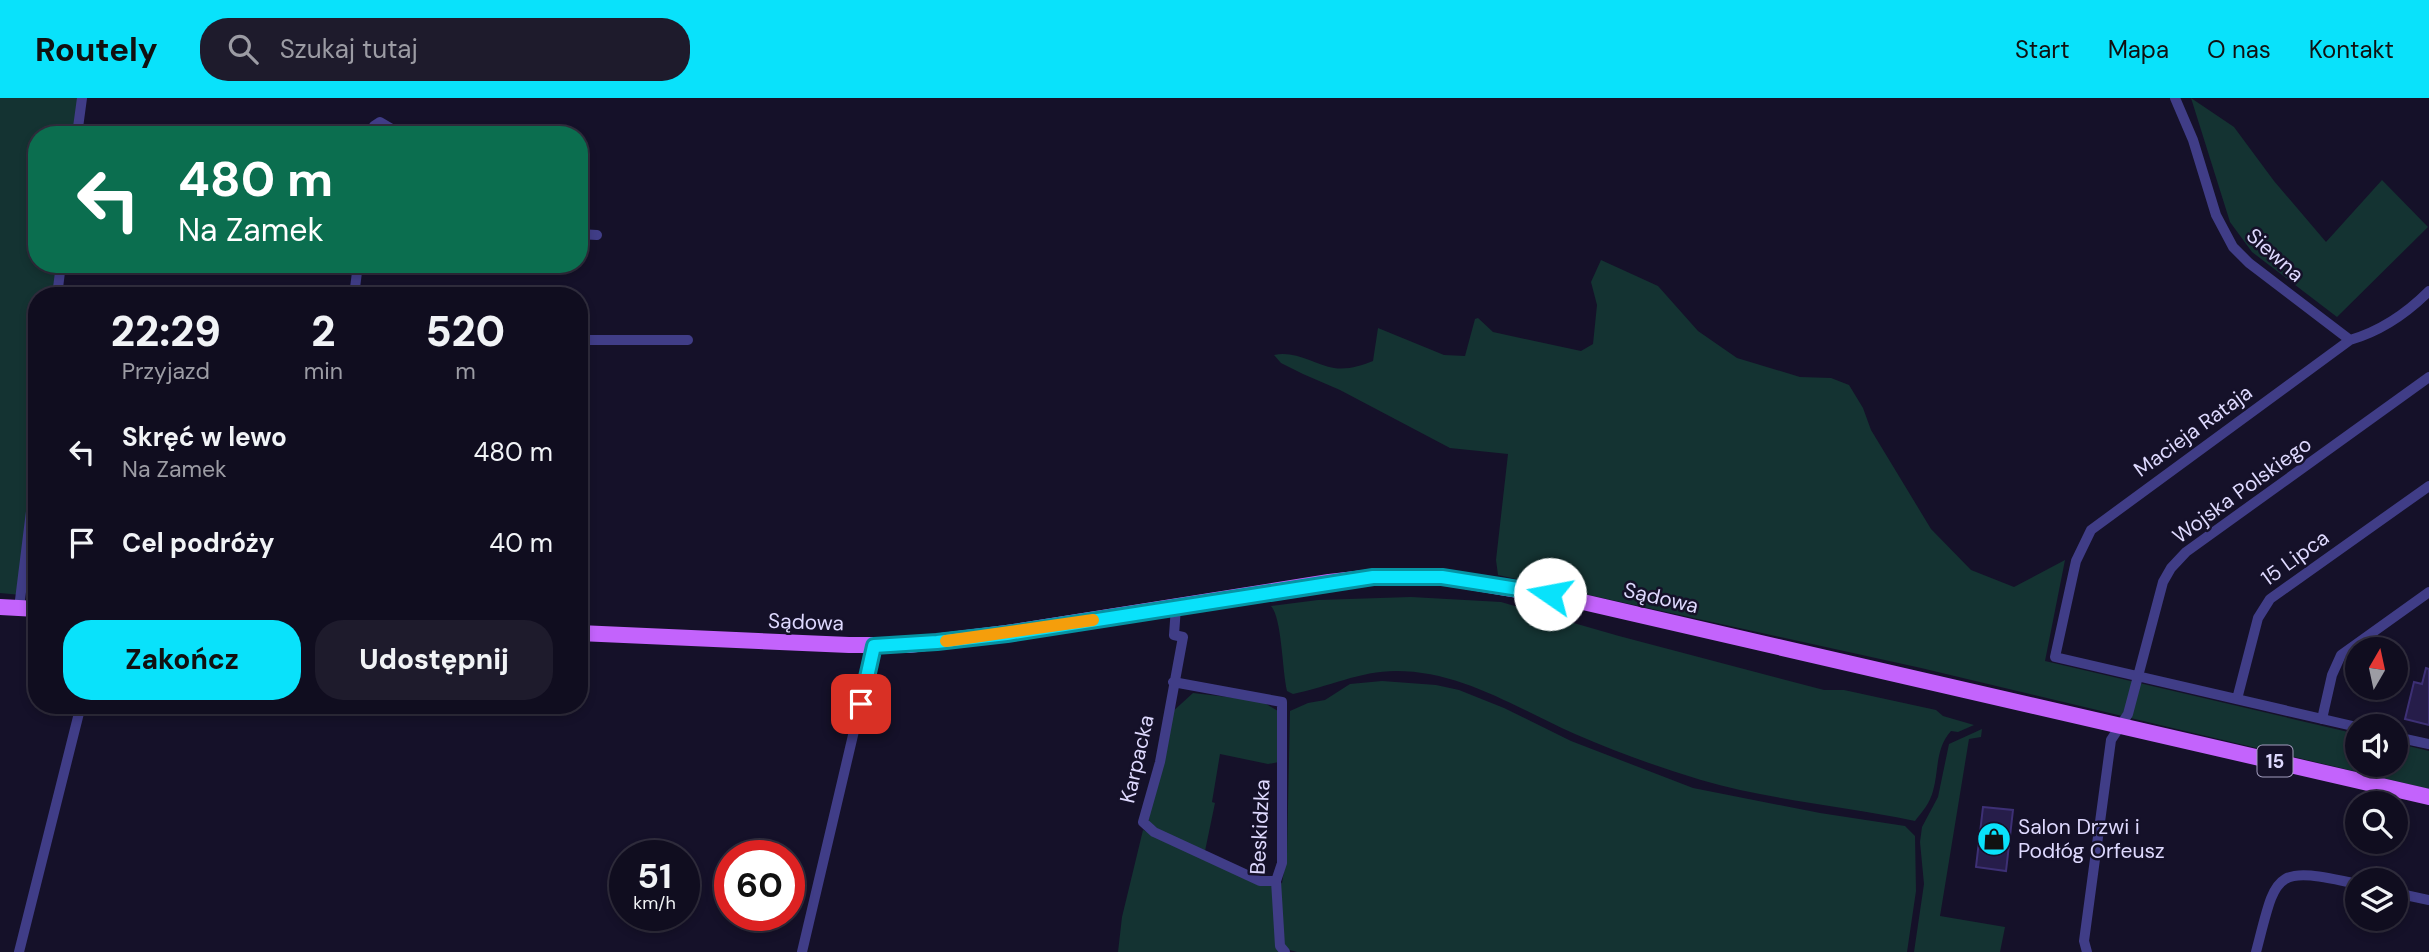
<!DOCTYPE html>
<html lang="pl">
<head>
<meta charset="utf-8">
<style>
	body { margin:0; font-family:"DM Sans",sans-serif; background:#1e1b2c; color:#f1f3f6; height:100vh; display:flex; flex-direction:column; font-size:26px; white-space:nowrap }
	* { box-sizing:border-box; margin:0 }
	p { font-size:23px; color:#9c9ca4 }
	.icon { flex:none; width:38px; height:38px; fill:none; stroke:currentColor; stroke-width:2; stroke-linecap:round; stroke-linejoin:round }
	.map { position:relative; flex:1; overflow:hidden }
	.details { position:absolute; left:28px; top:189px; width:560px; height:427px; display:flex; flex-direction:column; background:#100d1f; border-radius:28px; box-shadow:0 4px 10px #0003,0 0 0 2px #302d3d }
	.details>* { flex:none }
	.banner { position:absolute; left:28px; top:28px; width:560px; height:147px; border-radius:28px; box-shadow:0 4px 10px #0003,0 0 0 2px #302d3d; background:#0b6e4f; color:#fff; overflow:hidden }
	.needle { width:46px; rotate:9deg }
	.tools { position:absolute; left:2345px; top:539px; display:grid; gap:14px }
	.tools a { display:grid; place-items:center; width:63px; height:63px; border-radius:50%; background:#100d1f; box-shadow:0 4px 10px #0003,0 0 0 2px #302d3d; font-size:35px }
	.speed { position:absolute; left:609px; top:742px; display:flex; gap:14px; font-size:35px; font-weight:700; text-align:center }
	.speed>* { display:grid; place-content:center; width:91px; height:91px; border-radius:50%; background:#100d1f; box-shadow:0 4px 10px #0003,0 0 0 2px #302d3d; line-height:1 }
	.speed small { font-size:18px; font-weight:400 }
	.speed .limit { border:10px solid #d22; background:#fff; color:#111 }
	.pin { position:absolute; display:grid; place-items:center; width:60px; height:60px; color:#fff; margin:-30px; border-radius:14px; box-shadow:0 4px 10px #0006 }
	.me { position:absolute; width:77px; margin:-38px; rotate:282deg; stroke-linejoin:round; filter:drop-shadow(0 0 5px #0008) }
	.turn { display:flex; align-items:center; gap:24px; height:147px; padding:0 35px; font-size:32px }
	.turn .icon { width:91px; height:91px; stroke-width:2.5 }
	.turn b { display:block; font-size:49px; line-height:60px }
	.eta { display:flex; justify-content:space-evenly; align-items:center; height:119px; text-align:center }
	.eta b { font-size:42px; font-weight:800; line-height:49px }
	.action { display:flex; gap:14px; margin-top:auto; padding:14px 35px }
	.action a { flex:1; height:80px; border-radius:28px; background:#09e2fb; color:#111; font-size:28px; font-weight:800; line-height:80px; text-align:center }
	.action a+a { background:#1e1b2c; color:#f1f3f6 }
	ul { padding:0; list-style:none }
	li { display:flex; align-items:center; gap:21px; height:91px; padding:0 35px }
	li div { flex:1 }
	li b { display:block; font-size:26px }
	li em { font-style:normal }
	header { display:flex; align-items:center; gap:42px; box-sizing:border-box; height:98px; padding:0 35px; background:#09e2fb; color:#111 }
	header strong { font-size:33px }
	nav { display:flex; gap:38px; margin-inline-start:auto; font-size:24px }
	.search { width:490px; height:63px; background:#1e1b2c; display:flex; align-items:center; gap:18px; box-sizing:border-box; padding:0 24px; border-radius:28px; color:#9c9ca4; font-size:26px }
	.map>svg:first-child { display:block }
	.green { fill:#143332 }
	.building { fill:#261d4a; stroke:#3d3075; stroke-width:2 }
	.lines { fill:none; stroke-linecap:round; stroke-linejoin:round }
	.minor { stroke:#403d87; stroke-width:10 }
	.primary { stroke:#c363fc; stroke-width:16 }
	.route-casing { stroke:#0693a3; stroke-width:18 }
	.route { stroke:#09e2fb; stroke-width:12 }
	.slow { stroke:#f59e0b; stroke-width:12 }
	.labels { text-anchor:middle; stroke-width:5; stroke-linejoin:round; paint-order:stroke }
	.shield { fill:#151129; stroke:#a29dbe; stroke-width:2 }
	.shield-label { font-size:19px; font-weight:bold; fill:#ded9fe }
	.street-label { font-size:21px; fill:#ded9fe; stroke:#151129 }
	.poi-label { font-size:21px; fill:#ded9fe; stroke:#151129; text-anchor:start }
</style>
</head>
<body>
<header>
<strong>Routely</strong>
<div class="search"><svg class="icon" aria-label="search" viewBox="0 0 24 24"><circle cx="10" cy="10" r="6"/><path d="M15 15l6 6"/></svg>Szukaj tutaj</div>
<nav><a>Start</a><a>Mapa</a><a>O nas</a><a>Kontakt</a></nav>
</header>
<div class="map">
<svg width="2429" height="854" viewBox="0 0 2429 854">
	<rect width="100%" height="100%" fill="#151129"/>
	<path class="green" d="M0 0H85L80 37H37V166H65L61 198H37V383L21 497 0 495Z
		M2191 0 2234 29 2274 83 2326 144 2382 82 2428 129 2337 219 2252 154 2230 124Z
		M1601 162 1658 188 1698 233 1737 260 1800 279 1831 280 1849 287 1863 310 1871 332 1931 431 1971 472 2014 489 2065 462 2045 563 2357 636V667H2396V645L2429 653V691L1921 570 1498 477 1496 462 1508 356 1450 350 1340 292 1303 276 1281 265 1274 257C1295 252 1316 267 1334 270 1348 272 1360 268 1373 263L1378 230 1444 257 1465 258 1475 221 1478 220 1493 234 1581 253 1593 246 1597 207 1591 184Z
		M1411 499 1501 504 1619 538 1824 592H1844L1936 612 1943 618 1974 627 1958 634 1951 633C1935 651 1939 672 1933 693 1930 705 1922 714 1915 723 1844 708 1769 702 1701 682 1658 669 1616 654 1575 636 1518 611 1462 573 1396 573 1360 573 1328 589 1293 596L1287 593C1282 572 1282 520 1271 508L1318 502Z
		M1382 583 1436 587 1459 592 1504 610 1571 643 1693 690 1820 715 1905 728 1915 738 1916 793 1907 854H1297L1278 849 1280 854H1118L1122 819 1143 732 1263 788 1282 785 1287 756 1290 613 1308 605 1325 602 1350 586Z
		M1193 595 1261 603 1278 613 1279 664 1268 666 1220 656 1212 704 1215 705 1205 753 1189 748 1148 725 1170 616Z
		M1982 631 1981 639 1969 641 1940 818 2005 829 2000 854H1914L1924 786 1920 744 1922 729 1938 699 1949 646Z"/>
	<path class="building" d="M2426 570 2429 571V627L2405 621 2414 584 2422 586Z
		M1983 709 2013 712 2006 773 1976 769Z"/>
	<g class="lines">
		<path class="minor" d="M2175 0 2193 42 2216 117 2233 149 2249 165 2350 242
			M77 37 82 0
			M373 37 374 28 380 24 402 37
			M579 136 597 137
			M57 198 61 166
			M354 198 358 166
			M579 242H688
			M1176 509 1174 537 1183 539 1160 664 1143 724 1154 734 1260 783H1276
			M19 510 37 365
			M1173 584 1282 604V765L1276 783 1280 848 1285 854
			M2237 601 2258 520 2270 501 2429 388
			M2322 621 2332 577 2341 557 2429 494
			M2357 629 2055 559 2076 463 2091 432 2350 242C2381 233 2406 216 2429 193
			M2396 639 2429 646
			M2396 795 2429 802
			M19 854 81 607
			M802 854 874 548
			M2087 854 2084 843 2111 642 2128 616 2163 484 2171 470 2186 454 2429 279
			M2256 854C2277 774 2272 767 2357 786"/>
		<path class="primary" d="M0 509 37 511
			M579 535 849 547H909L1007 535 1329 484 1373 479H1442L1570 501 2429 699"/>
	</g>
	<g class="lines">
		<g class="route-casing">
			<path id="route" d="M861 606 874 548 937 544 1007 536 1373 479H1442L1550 496"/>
		</g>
		<use href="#route" class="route"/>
		<path class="slow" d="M946 543 1093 522"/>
	</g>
	<defs>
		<g id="shop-disc" transform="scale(1.75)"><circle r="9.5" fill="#09e2fb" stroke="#151129"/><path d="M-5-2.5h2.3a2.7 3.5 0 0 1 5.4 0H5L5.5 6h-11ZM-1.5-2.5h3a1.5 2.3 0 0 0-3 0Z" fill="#111"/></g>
	</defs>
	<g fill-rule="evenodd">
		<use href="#shop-disc" x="1994" y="741"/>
	</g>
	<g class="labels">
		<rect class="shield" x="2257.5" y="647.5" width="35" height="31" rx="5"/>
		<g class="shield-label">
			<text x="2275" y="670">15</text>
		</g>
		<g class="street-label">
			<text transform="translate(2275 157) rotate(42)" y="7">Siewna</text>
			<text transform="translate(2193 333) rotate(-36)" y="7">Macieja Rataja</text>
			<text transform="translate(2242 392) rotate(-36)" y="7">Wojska Polskiego</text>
			<text transform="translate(2295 460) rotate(-36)" y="7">15 Lipca</text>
			<text transform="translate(1661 500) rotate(13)" y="7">Sądowa</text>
			<text transform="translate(806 524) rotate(2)" y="7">Sądowa</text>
			<text transform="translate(1137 661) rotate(-77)" y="7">Karpacka</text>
			<text transform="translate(1260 729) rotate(-87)" y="7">Beskidzka</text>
		</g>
		<g class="poi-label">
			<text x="2018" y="736">Salon Drzwi i<tspan x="2018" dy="24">Podłóg Orfeusz</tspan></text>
		</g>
	</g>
</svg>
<div class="tools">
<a><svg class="needle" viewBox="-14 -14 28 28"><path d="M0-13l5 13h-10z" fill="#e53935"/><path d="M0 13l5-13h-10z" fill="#9c9ca4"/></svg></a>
<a><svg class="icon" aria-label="sound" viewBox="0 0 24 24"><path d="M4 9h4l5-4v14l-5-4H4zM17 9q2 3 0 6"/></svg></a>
<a><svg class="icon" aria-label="search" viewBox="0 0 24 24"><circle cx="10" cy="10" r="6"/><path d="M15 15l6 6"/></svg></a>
<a><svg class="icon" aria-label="layers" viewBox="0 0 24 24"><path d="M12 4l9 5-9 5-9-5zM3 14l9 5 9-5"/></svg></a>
</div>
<div class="speed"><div>51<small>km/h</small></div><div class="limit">60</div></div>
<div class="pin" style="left:861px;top:606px;background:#d93025"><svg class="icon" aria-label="arrive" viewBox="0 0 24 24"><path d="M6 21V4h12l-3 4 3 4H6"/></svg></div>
<svg class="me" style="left:1550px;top:496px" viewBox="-20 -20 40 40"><circle r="19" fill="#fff"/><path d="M0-13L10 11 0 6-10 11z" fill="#09e2fb"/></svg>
<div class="banner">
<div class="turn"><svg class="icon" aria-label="left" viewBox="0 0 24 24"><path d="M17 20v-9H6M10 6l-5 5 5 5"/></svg><div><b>480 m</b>Na Zamek</div></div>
</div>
<section class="details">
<div class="eta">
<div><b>22:29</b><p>Przyjazd</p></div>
<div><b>2</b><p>min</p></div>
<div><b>520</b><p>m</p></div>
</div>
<ul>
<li><svg class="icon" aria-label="left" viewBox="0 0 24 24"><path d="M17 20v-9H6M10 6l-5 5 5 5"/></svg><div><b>Skręć w lewo</b><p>Na Zamek</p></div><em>480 m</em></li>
<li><svg class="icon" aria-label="arrive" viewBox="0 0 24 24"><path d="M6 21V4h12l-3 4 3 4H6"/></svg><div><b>Cel podróży</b></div><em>40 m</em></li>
</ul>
<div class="action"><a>Zakończ</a><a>Udostępnij</a></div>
</section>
</div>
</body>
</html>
